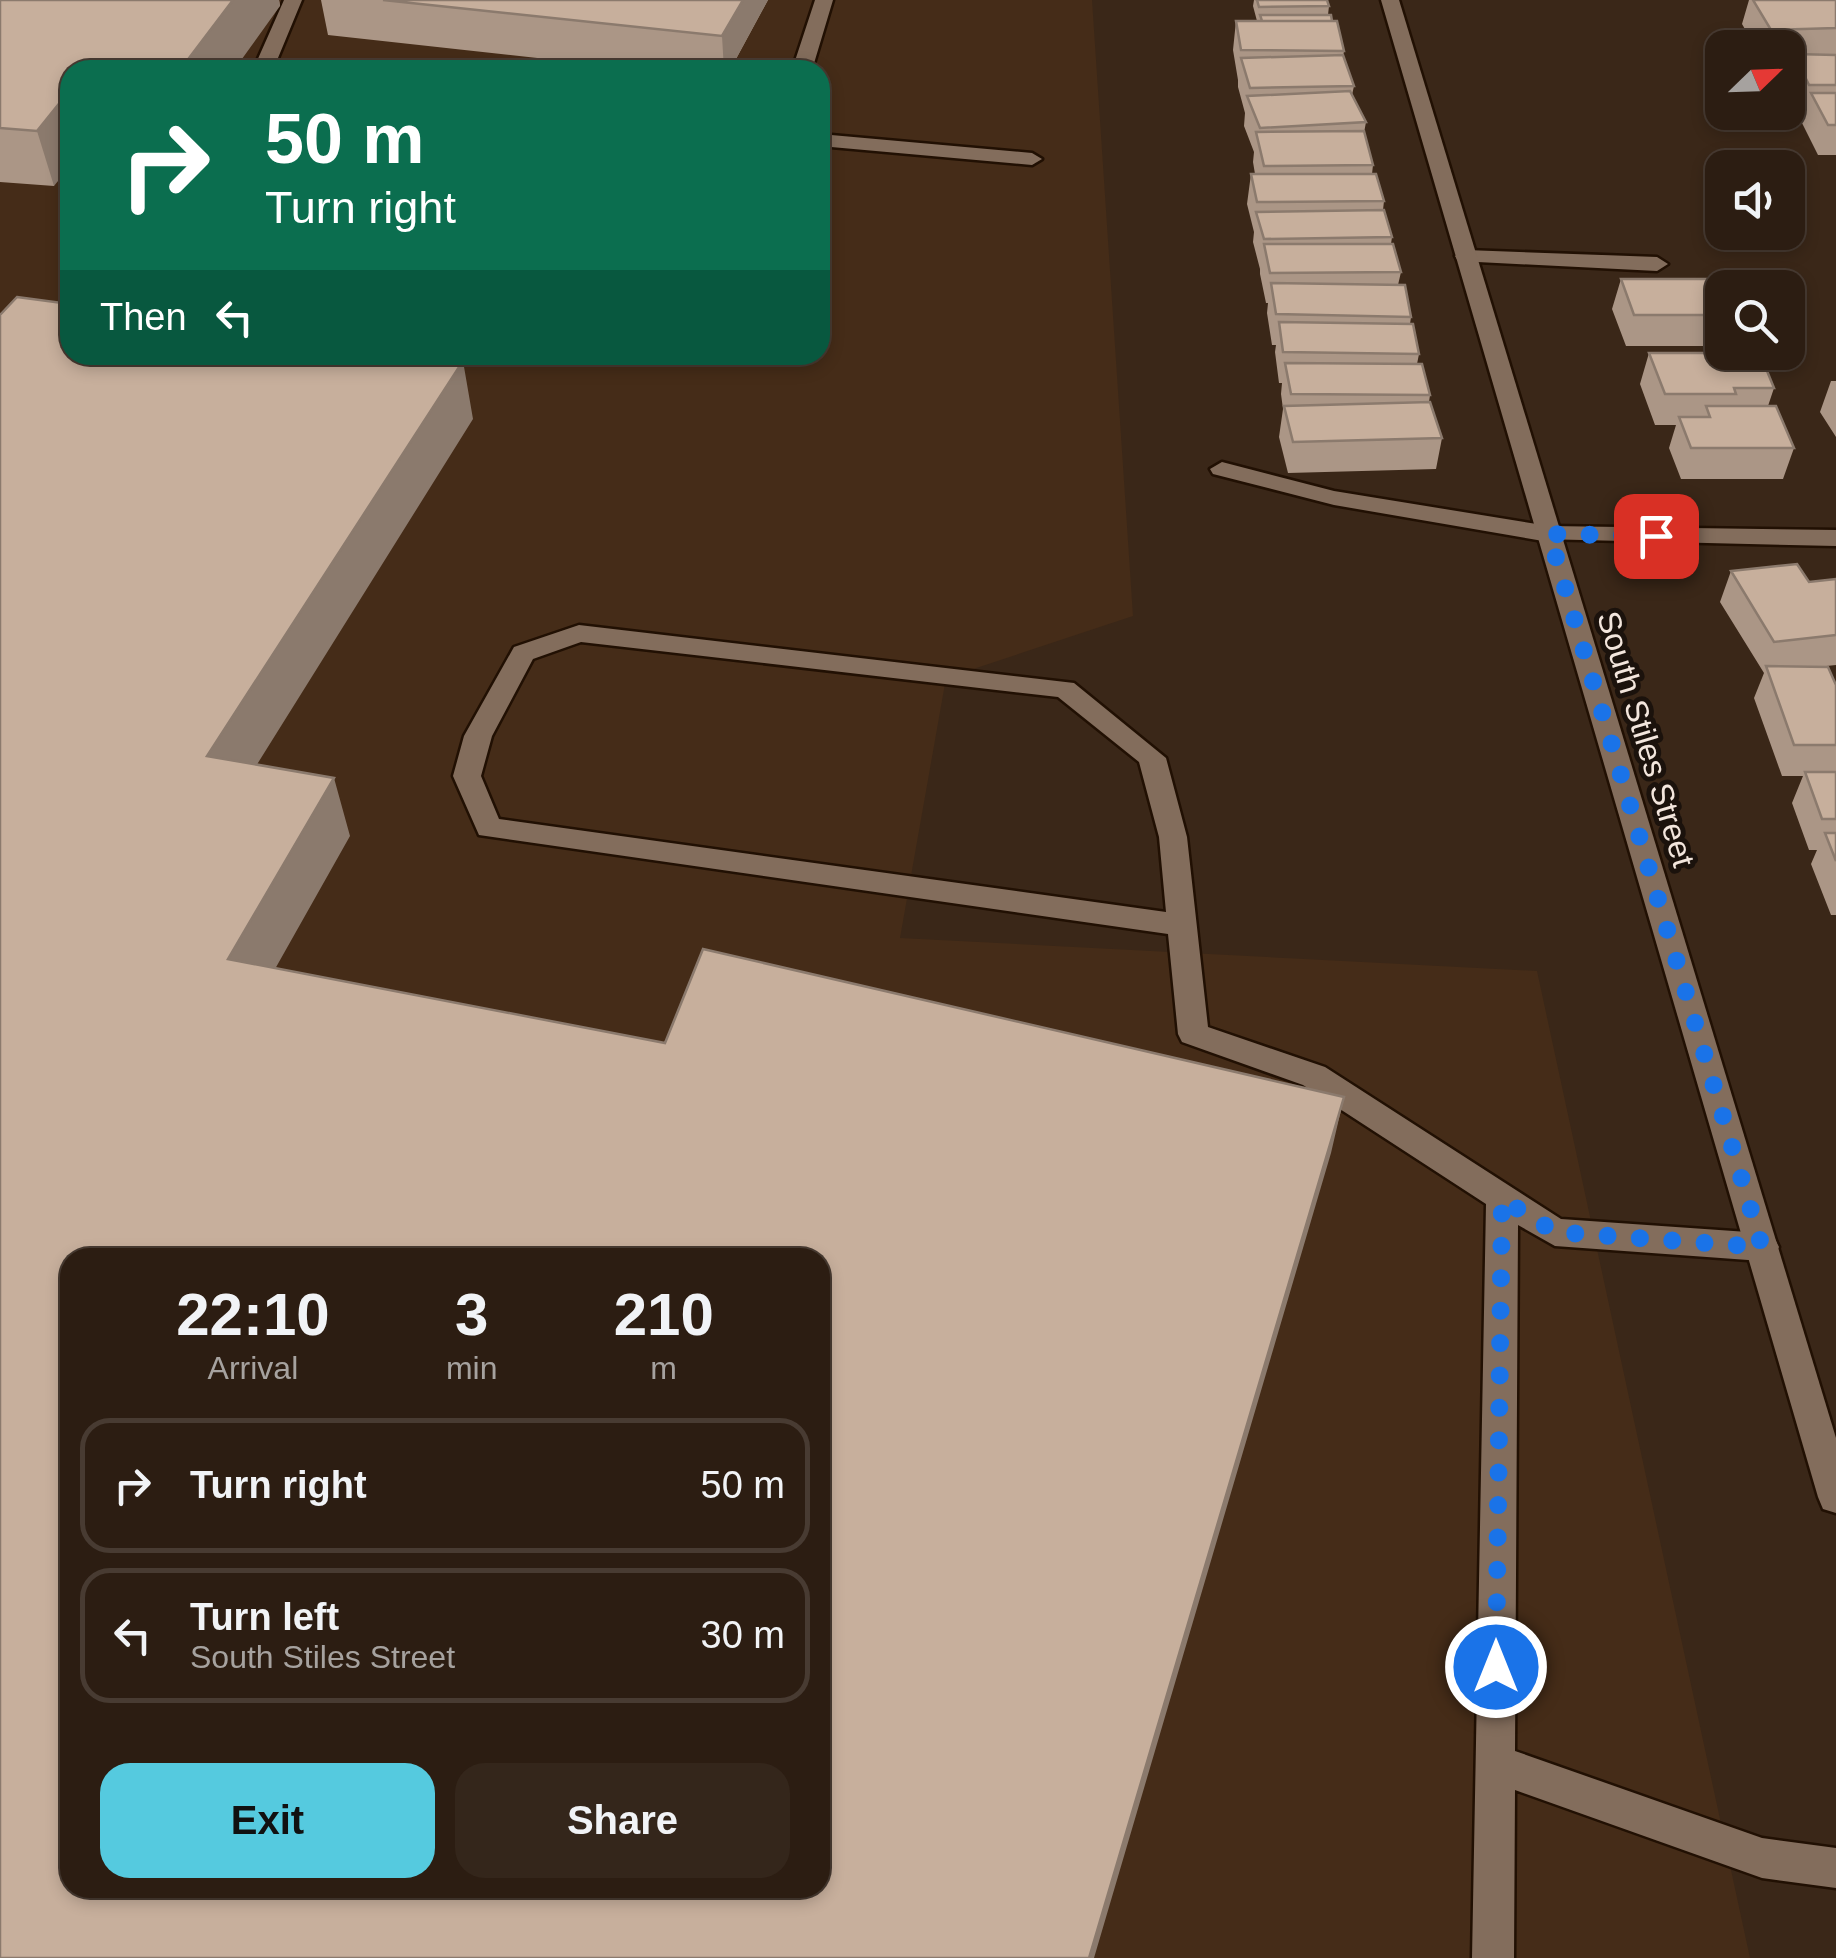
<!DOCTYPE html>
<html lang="en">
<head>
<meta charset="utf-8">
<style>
	body { margin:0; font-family:Arial,sans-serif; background:#34261b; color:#f1f3f6; height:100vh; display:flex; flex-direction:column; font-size:38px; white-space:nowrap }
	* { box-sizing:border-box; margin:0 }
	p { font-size:32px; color:#a6a29f }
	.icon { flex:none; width:55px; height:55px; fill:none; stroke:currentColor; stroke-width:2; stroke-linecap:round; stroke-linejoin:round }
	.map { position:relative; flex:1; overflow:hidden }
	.side { position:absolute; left:60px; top:1248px; width:770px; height:650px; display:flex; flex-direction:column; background:#2c1d12; border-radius:30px; box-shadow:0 5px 15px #0003,0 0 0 2px #483b32 }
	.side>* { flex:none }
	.hud { position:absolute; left:60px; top:60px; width:770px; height:305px; border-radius:30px; box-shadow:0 5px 15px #0003,0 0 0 2px #483b32; background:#0b6e4f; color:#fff; overflow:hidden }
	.needle { width:65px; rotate:67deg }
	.controls { position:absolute; left:1705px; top:30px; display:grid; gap:20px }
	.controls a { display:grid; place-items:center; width:100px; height:100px; border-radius:20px; background:#2c1d12; box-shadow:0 5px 15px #0003,0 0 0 2px #483b32; font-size:50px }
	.pin { position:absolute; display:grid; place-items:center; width:85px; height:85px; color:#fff; margin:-42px; border-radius:20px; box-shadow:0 5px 15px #0006 }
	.me { position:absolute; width:110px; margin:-55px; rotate:0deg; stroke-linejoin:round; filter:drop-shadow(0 0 8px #0008) }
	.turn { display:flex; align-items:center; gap:35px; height:210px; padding:0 40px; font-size:45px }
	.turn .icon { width:130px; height:130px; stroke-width:2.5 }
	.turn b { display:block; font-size:70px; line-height:85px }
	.then { display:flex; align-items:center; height:95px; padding:0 40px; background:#0003; gap:20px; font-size:38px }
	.eta { display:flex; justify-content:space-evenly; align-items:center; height:170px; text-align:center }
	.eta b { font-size:60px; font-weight:600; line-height:70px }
	.primary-button { display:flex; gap:20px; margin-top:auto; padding:20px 40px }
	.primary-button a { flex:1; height:115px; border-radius:30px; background:#55cadf; color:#111; font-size:40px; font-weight:600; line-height:115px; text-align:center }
	.primary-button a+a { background:#34261b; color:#f1f3f6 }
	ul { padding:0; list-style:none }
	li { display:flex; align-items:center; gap:30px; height:135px; margin:0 20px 15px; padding:0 20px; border:5px solid #483b32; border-radius:30px }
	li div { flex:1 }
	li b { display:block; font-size:38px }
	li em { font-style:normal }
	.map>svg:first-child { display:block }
	.built { fill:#452c18; fill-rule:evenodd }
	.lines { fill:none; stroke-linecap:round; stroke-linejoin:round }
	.lane-casing { stroke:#211003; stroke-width:5 }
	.street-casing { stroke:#211003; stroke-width:5 }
	.secondary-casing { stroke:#211003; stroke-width:5 }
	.lane { fill:#836d5c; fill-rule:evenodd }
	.street { fill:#836d5c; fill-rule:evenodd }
	.secondary { fill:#836d5c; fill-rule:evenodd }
	.wall { fill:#ab9686 }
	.shaded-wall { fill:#8b7a6d }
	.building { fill:#c7af9c; stroke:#8b7a6d; stroke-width:2.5; fill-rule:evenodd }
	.route { stroke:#1a73e8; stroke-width:18; stroke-dasharray:0 32.4 }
	.labels { text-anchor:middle; stroke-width:10; stroke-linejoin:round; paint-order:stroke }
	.street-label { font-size:32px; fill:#f3e6dd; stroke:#1b120c }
</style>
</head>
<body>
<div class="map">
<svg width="1836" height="1958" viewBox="0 0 1836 1958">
	<rect width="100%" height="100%" fill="#3a2718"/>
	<path class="built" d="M0 0H1092L1133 616 946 678 900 938 1537 971 1750 1958H0ZM70 70H820V355H70ZM70 1258H820V1888H70Z"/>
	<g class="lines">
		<g class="lane-casing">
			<path id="lane" d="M284 0H302L273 70H253Z
				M815 0H833L812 70H792Z
				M820 134 1032 153 1042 159 1032 165 820 146Z
				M1466 250 1657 257 1668 264 1657 271 1458 261 1455 256Z
				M1222 462 1334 491 1549 526 1561 534 1549 542 1334 505 1213 474 1210 469Z
				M579 625 1074 683 1166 758 1187 837 1208 1027 1325 1067 1561 1219 1762 1233 1774 1237 1779 1247 1774 1257 1762 1261 1555 1246 1518 1225 1515 1751 1762 1838 1836 1848V1888L1762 1878 1515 1790 1514 1958H1472L1486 1204 1303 1085 1182 1042 1178 1034 1168 934 479 835 453 776 464 736 514 647ZM581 642 1058 697 1139 762 1159 837 1166 912 499 819 481 776 492 736 533 659Z"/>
		</g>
		<g class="street-casing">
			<path id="street" d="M1549 526 1836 530V546L1540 539 1537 534Z"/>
		</g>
		<g class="secondary-casing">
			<path id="secondary" d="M1381 0H1399L1836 1438V1513L1823 1509 1818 1497Z"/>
		</g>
		<use href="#lane" class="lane"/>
		<use href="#street" class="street"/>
		<use href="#secondary" class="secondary"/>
	</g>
	<path class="wall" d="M0 0H279L280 6 70 70 54 186 0 182Z
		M321 0H768L730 70H646L328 35Z
		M1254 0 1329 6 1328 15 1344 51 1343 57 1354 86 1352 95 1366 122 1364 133 1373 165 1372 174 1384 201 1383 210 1392 237 1391 244 1401 272 1398 285 1411 317 1410 324 1419 354 1417 364 1430 395 1429 402 1442 438 1436 469 1288 473 1279 437 1283 409 1281 394 1282 383H1279L1275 352 1276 345H1272L1267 313 1268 303H1266L1260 274V269L1253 242 1254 232 1247 204 1251 174H1255L1253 162 1254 152 1244 126 1245 113 1238 87V80L1233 50 1236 21H1257L1253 6Z
		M1749 0H1836V155H1818L1802 123 1804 115H1800L1788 89V74L1792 58H1788V48H1756L1742 24Z
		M1621 279 1722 288V341H1712L1711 346H1626L1612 309Z
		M1649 353 1722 361 1774 388 1768 406 1794 448 1783 479H1681L1669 448 1676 425H1655L1640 384Z
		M1831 381H1836V437L1820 412Z
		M1731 571 1809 582 1836 579V665L1817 667 1836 685V915H1831L1811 864 1817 850H1809L1792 803 1803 776H1782L1754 698 1764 673 1720 602Z"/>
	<path class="shaded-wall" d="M233 0H279L280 6 234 70H180Z
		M743 0H768L730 70H724L722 36Z
		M70 90V166L54 186 37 131Z
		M463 361 473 419 226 814 207 756Z
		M334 778 350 836 248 1017 228 959Z
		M1344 1097 1331 1153 1094 1958H1089Z"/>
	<path class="building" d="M0 0H233L180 70H70V90L37 131 0 128Z
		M383 0H743L722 36Z
		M1257 0H1327L1329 6 1259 7Z
		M1753 0H1836V28L1771 30Z
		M1260 15H1331L1332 21H1262Z
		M1236 21H1337L1344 51 1241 50Z
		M1794 54 1836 55V85H1809Z
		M1343 55 1354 86 1250 88 1241 58Z
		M1350 91 1366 122 1260 128 1247 96Z
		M1811 93H1836V125H1828Z
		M1364 131 1373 165 1264 166 1256 132Z
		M1251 174H1376L1384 201 1257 202Z
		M1384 210 1392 237 1264 239 1256 212Z
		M1264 244H1393L1401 272 1270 273Z
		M1621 279H1734L1738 288H1722V311L1718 310 1720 315H1634Z
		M1271 283 1405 285 1411 317 1276 314Z
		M17 297 70 304V355H421L463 361 207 756 334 778 228 959 665 1043 703 949 1344 1097 1089 1958H0V315ZM70 1258H820V1888H70Z
		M1279 322 1413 324 1419 354 1283 352Z
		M1649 353H1718L1722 361H1763L1774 388H1734L1736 394H1665Z
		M1285 363 1422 364 1430 395 1291 394Z
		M1430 402 1442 438 1293 442 1284 406Z
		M1706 406H1776L1794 448H1691L1679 417H1710Z
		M1797 564 1809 582 1836 579V635L1774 642 1731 571Z
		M1766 666 1828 667 1836 685V745H1794Z
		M1805 772H1836V819H1822Z
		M1825 833H1836V861Z"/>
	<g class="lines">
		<path class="route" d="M1496 1667 1502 1199 1555 1232 1762 1247 1549 534 1656 536"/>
	</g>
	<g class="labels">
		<g class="street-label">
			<text transform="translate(1646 739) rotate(73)" y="11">South Stiles Street</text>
		</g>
	</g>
</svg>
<div class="controls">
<a><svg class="needle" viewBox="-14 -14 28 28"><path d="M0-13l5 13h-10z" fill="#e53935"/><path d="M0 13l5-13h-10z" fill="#a6a29f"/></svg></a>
<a><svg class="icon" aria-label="sound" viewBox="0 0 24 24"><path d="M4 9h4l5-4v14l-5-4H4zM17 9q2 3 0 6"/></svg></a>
<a><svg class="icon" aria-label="search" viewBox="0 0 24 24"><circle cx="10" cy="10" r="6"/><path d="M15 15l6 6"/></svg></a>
</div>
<div class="pin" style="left:1656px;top:536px;background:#d93025"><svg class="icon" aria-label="arrive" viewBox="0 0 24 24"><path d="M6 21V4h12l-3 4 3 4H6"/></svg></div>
<svg class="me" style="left:1496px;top:1667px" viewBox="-20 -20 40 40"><circle r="17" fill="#1a73e8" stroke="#fff" stroke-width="3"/><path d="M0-11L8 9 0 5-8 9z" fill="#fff"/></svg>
<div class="hud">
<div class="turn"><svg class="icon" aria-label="right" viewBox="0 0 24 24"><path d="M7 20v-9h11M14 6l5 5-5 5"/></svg><div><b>50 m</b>Turn right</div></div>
<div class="then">Then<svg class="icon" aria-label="left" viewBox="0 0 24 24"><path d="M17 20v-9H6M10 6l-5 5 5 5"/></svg></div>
</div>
<section class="side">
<div class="eta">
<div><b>22:10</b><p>Arrival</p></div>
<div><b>3</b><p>min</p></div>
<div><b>210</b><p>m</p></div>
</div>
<ul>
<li><svg class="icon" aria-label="right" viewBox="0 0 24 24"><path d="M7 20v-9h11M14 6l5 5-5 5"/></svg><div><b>Turn right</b></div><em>50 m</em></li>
<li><svg class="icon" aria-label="left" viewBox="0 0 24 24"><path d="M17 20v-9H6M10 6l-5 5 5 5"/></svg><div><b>Turn left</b><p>South Stiles Street</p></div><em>30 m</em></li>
</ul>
<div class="primary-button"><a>Exit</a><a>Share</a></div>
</section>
</div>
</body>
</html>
